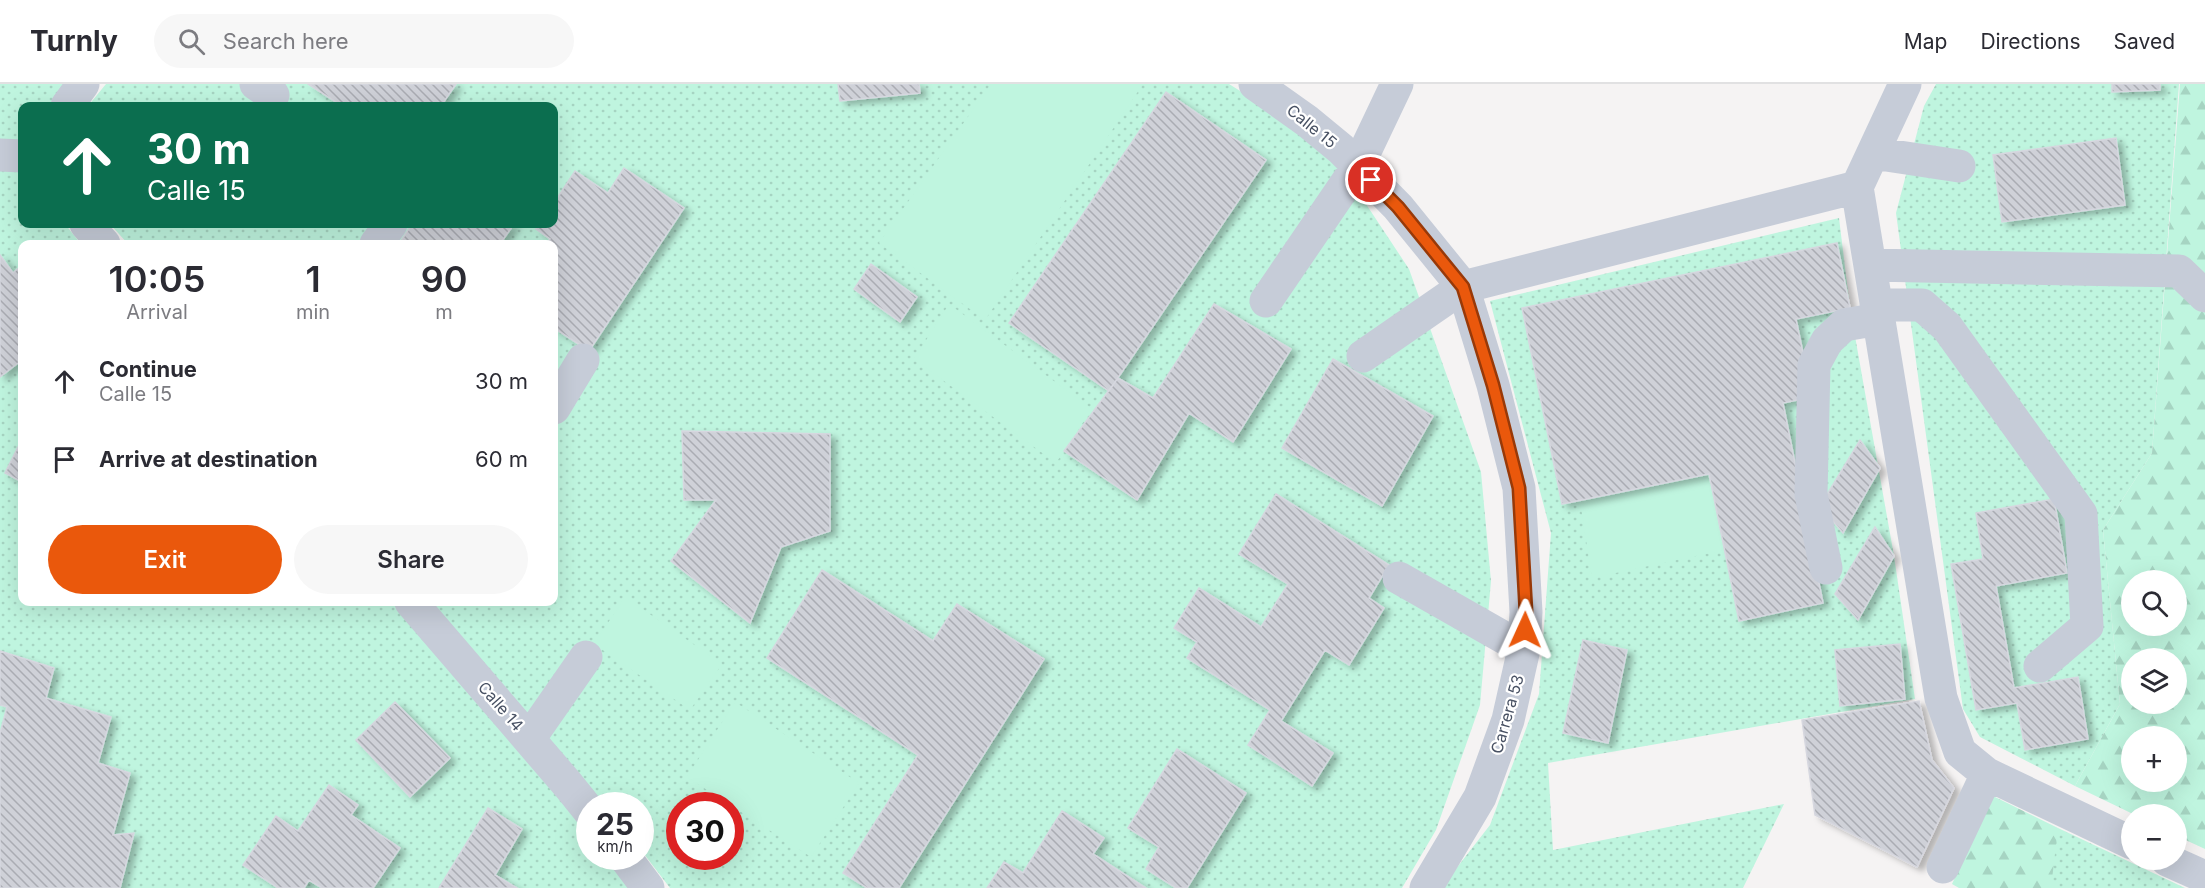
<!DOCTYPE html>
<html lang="en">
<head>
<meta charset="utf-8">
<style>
	body { margin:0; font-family:Inter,sans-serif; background:#f7f7f7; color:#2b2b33; height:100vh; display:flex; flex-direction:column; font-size:22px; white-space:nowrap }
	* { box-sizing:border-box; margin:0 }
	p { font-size:20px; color:#7c7c81 }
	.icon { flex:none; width:33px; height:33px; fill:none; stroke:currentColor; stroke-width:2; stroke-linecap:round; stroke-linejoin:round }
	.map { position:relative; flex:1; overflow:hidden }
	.drawer { position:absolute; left:18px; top:156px; width:540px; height:366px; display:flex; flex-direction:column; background:#fff; border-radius:12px; box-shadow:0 6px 24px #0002 }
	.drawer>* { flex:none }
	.guide { position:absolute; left:18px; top:18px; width:540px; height:126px; border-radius:12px; box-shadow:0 6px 24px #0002; background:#0b6e4f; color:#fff; overflow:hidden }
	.tools { position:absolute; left:2121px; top:486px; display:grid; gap:12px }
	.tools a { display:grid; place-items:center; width:66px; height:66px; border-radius:50%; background:#fff; box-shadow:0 6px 24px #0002; font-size:30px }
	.speed { position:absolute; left:576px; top:708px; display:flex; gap:12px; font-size:30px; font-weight:700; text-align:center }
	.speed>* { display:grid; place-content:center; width:78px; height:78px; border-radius:50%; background:#fff; box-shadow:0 6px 24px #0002; line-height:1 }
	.speed small { font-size:15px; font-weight:400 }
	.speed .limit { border:9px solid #d22; background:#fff; color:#111 }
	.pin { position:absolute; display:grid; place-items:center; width:51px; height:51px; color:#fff; margin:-26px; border:3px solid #fff; border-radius:50%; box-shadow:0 2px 6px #0007 }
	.me { position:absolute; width:66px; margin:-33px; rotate:1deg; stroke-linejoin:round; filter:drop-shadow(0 0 4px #0008) }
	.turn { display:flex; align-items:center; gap:21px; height:126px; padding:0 30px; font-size:27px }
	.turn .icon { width:78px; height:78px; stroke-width:2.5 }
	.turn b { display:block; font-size:42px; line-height:51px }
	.eta { display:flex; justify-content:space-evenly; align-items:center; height:102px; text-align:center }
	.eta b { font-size:36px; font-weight:600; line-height:42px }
	.action { display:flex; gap:12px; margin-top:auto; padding:12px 30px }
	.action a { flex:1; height:69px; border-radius:36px; background:#ea580c; color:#fff; font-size:24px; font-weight:600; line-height:69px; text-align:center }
	.action a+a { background:#f7f7f7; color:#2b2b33 }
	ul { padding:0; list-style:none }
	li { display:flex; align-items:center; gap:18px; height:78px; padding:0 30px }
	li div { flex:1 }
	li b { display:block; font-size:22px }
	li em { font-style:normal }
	header { display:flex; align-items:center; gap:36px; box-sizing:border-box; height:84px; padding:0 30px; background:#fff; border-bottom:2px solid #e1e1e2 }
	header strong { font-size:28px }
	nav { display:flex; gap:33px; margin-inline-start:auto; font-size:21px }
	.search { width:420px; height:54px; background:#f7f7f7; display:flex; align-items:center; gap:15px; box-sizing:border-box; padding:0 21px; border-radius:33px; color:#7c7c81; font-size:22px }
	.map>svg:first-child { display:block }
	.grass { fill:url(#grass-dots); fill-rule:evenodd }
	.forest { fill:url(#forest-firs); fill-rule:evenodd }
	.garden { fill:#bff5df }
	.building { fill:url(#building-back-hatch); stroke:#d6d7df; stroke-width:1.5; filter:url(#shadow) }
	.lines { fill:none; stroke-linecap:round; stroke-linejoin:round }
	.minor { stroke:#c6ccd8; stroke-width:33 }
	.route-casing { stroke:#983908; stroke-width:15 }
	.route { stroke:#ea580c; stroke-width:10 }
	.labels { text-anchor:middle; stroke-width:4.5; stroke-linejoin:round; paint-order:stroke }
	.street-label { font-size:16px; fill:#485163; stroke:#fff }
</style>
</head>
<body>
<header>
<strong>Turnly</strong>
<div class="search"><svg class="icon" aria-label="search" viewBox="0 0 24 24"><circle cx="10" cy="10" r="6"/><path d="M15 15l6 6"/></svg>Search here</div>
<nav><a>Map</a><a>Directions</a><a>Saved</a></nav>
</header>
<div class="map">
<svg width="2205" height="804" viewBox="0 0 2205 804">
	<defs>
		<pattern id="grass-dots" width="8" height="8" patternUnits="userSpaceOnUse" patternTransform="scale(1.5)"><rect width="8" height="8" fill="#bff5df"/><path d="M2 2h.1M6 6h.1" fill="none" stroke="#a6d4c2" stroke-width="1.8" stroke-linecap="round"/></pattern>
		<pattern id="forest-firs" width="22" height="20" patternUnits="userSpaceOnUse" patternTransform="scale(1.5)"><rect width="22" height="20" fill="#bff5df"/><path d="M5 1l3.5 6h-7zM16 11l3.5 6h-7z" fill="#a6d4c2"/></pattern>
		<pattern id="building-back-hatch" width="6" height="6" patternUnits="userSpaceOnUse" patternTransform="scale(1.5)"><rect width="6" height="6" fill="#cfd1d8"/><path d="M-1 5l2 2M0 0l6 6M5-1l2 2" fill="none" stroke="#aaacb3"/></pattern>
		<filter id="shadow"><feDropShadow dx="6" dy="4" stdDeviation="3" flood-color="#0004"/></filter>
	</defs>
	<rect width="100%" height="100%" fill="#f5f3f3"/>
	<path class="grass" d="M0 0H64L48 22H22V140H65L81 160H22V518H397L589 746 590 772 612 773 637 804H0Z
		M106 0H1229L1269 25 1331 75 1364 117 1409 185 1481 388 1491 497 1480 621 1436 746 1402 804H670L641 766 640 722 603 721 431 518H554V160H128L110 140H554V22H88ZM680 722H730V772H680Z
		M1936 0H2179L2152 369 2103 446 2120 620 2075 702 1980 653 1963 625 1896 129 1924 22Z
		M1839 134 1850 224 1894 472 1915 615 1548 679 1553 766 1784 720 1743 804H1441L1490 741 1539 610 1551 449 1490 217Z
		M2058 744 2185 804H2024Z"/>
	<path class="forest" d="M2180 0H2205V765L2177 752 2176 730H2133L2075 702 2120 620 2103 446 2152 369ZM2132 496H2176V542H2132ZM2132 574H2176V620H2132ZM2132 652H2176V698H2132Z
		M1993 712 2058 744 2051 804H1959L1952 800Z"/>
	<path class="garden" d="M991 0H1143L985 236 879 159Z
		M949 220 1092 325 1056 379 914 275Z
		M1709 390 1724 466 1592 494 1580 417Z
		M625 513 722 580 690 626 594 560Z
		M735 618 859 699 811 773 687 693Z"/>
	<path class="building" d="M308 0H456L441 22H342Z
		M838 0H919L920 9 840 17Z
		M2112 0H2160V6L2112 8Z
		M1166 8 1266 76 1109 307 1009 239Z
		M2116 54 2125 121 2002 138 1993 71Z
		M624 84 684 124 589 267 554 244V160H546L550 155 536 145 540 140H554V119L575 87 608 109Z
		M412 140H514L500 160H399Z
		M1837 159 1850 224 1796 235 1812 313 1783 319 1823 519 1739 537 1709 390 1562 420 1522 224Z
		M0 171 13 189 22 181V276L0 293Z
		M871 180 917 213 900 238 854 205Z
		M1214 220 1291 265 1233 358 1189 329 1137 416 1064 367 1118 294 1153 314Z
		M1333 275 1433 332 1382 422 1282 364Z
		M682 347 830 350V447L781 463 750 539 671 477 716 416H684Z
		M22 355V398L5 389Z
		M1860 356 1880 384 1843 449 1820 422Z
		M1276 410 1389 481 1369 514 1384 524 1349 581 1325 566 1281 637 1333 669 1312 702 1248 661 1270 626 1187 574 1197 558 1174 544 1199 504 1261 543 1288 500 1239 470Z
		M2054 415 2067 489 1996 502 2014 604 2078 593 2088 655 2025 666 2017 619 1976 626 1951 480 1983 475 1976 429Z
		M1875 443 1894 472 1858 536 1835 510Z
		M822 486 933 557 957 520 1044 575 899 804H867L843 789 918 671 767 574Z
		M1583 556 1627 566 1608 659 1563 649Z
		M1900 560 1905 615 1840 622 1835 566Z
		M0 567 54 584 46 614 111 633 98 679 130 689 113 751 134 749 120 804H0V649L7 623 0 621Z
		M1919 617 1932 676 1954 704 1917 783 1815 731 1802 636Z
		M395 618 450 674 410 713 356 656Z
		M1177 665 1246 709 1187 804H1176L1146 785 1159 763 1128 744Z
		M329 701 358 721 351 731 400 764 373 804H322L309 796 304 804H278L243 781 276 732 298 747Z
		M488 724 522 745 495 791 517 804H439Z
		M1062 727 1104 754 1093 770 1146 804H987L1004 778 1023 789Z"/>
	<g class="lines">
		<path class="minor" d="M256 0 273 11
			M1255 0 1307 37 1341 65 1398 123 1463 203 1493 301 1519 404 1526 528 1524 565 1508 636 1480 713 1426 804
			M1905 0 1857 103 1941 614 1960 668 1987 690 2132 759
			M67 22 83 0
			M1873 69 1959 82
			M0 71 22 72
			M86 140 104 160
			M376 160 391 140
			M1870 181 2179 187 2205 212
			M1266 217 1358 82 1397 0
			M1876 221H1922L1947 243 2081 430 2087 542 2040 582
			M1363 272 1463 203 1857 103
			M554 324 583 276
			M1826 484 1811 410 1814 281 1827 257 1844 241 1879 235
			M1399 494 1524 565
			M411 518 569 702 590 728
			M529 655 586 573
			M624 772 648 804
			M2167 776 2205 793
			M1943 783 1987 690"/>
	</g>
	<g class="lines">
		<g class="route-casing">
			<path id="route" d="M1371 96 1398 123 1463 203 1493 301 1519 404 1526 528 1525 546"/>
		</g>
		<use href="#route" class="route"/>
	</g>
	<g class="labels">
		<g class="street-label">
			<text transform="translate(1312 42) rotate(39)" y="6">Calle 15</text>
			<text transform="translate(501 622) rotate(49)" y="6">Calle 14</text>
			<text transform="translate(1507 630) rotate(-74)" y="6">Carrera 53</text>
		</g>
	</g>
</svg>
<div class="tools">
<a><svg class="icon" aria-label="search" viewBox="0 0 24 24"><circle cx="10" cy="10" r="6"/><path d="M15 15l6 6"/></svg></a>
<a><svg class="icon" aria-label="layers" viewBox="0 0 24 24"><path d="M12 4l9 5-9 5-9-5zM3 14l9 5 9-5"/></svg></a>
<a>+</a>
<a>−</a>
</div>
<div class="speed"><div>25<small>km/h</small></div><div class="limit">30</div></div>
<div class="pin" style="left:1371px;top:96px;background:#d93025"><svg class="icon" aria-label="arrive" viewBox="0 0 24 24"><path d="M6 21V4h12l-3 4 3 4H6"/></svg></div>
<svg class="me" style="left:1525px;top:546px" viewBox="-20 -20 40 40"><path d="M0-17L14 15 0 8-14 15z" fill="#ea580c" stroke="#fff" stroke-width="4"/></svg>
<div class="guide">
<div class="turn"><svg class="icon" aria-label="ahead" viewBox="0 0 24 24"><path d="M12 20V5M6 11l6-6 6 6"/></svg><div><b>30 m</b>Calle 15</div></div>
</div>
<section class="drawer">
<div class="eta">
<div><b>10:05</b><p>Arrival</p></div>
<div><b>1</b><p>min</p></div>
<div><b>90</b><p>m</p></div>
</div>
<ul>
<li><svg class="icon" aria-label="ahead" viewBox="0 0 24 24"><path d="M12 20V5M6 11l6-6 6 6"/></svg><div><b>Continue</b><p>Calle 15</p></div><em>30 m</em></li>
<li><svg class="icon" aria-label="arrive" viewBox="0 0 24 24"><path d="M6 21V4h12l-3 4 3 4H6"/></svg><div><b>Arrive at destination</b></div><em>60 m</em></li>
</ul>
<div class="action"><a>Exit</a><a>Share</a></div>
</section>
</div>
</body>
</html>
